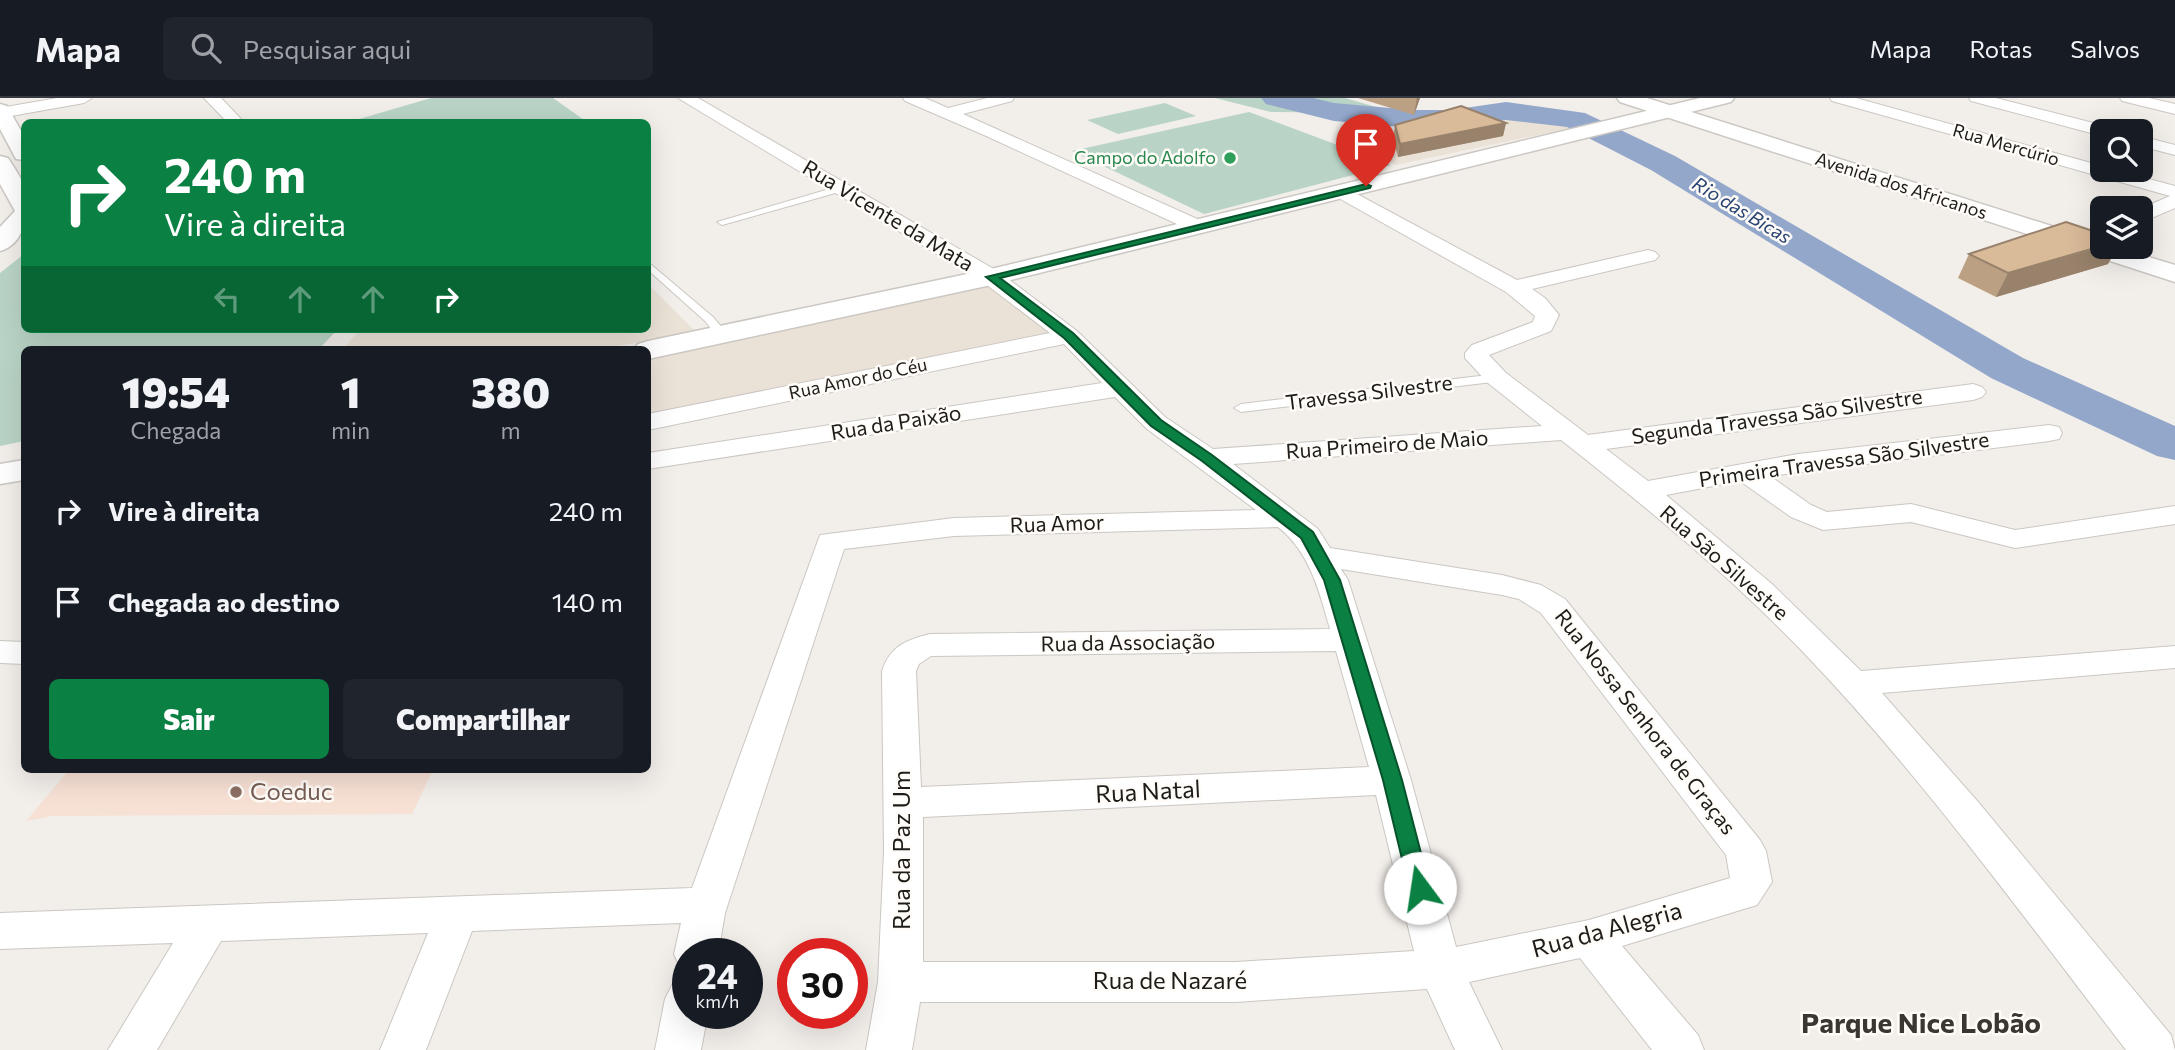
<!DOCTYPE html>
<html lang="pt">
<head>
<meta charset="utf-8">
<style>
	body { margin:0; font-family:Commissioner,sans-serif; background:#20242c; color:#f1f3f6; height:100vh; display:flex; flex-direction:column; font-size:26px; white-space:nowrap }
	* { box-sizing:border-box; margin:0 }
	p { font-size:23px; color:#9ea1a6 }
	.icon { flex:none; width:38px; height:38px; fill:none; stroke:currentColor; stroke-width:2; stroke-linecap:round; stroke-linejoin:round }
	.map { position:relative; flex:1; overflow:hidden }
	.drawer { position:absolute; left:21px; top:248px; width:630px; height:427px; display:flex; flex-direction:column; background:#171b24; border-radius:10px; box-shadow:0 7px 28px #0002 }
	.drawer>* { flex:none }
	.guide { position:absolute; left:21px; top:21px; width:630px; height:214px; border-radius:10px; box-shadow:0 7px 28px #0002; background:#0b8043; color:#fff; overflow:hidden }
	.controls { position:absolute; left:2090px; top:21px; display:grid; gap:14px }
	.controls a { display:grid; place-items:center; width:63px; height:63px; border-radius:10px; background:#171b24; box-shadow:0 7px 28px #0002; font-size:35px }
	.speed { position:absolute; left:672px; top:840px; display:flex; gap:14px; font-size:35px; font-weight:700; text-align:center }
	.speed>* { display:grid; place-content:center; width:91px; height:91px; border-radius:50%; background:#171b24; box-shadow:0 7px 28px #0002; line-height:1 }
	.speed small { font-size:18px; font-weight:400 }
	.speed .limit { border:10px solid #d22; background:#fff; color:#111 }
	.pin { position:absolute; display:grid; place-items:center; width:60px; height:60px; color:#fff; margin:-72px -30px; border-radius:50% 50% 50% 0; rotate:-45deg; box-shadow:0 0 7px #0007 }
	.pin .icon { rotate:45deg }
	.me { position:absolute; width:77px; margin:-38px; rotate:346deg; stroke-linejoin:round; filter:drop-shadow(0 0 5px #0008) }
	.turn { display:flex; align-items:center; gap:24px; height:147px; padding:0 28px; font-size:32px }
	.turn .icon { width:91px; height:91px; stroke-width:2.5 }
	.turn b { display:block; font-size:49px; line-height:60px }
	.lanes { display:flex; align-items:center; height:66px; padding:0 28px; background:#0003; justify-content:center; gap:35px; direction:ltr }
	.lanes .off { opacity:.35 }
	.eta { display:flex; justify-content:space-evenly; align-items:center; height:119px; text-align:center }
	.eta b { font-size:42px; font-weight:800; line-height:49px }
	.cta { display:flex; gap:14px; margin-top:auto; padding:14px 28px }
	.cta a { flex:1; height:80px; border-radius:10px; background:#0b8043; color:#fff; font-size:28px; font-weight:800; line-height:80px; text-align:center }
	.cta a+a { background:#20242c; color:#f1f3f6 }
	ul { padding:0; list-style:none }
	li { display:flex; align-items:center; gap:21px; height:91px; padding:0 28px }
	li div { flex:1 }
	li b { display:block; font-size:26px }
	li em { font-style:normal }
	header { display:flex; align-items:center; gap:42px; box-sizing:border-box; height:98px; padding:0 35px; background:#171b24; border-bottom:2px solid #363941 }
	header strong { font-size:33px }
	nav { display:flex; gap:38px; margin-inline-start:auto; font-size:24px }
	.search { width:490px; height:63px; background:#20242c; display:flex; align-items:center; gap:18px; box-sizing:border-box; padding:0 24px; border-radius:10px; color:#9ea1a6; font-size:26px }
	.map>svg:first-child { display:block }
	.built { fill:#ebe2d7 }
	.education { fill:#f7e0d4 }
	.green { fill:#b9d4c6 }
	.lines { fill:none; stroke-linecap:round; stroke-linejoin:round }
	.river { fill:#92a7ca; fill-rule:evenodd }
	.service-casing { stroke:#cbc7c2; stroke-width:2 }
	.minor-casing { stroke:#cbc7c2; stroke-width:2 }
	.tertiary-casing { stroke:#cbc7c2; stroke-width:3 }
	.secondary-casing { stroke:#cbc7c2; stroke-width:3 }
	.primary-casing { stroke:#cbc7c2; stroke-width:3 }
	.service { fill:#fff; fill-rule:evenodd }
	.minor { fill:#fff; fill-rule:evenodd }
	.tertiary { fill:#fff; fill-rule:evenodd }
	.secondary { fill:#fff; fill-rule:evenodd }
	.primary { fill:#fff; fill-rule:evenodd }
	.wall { fill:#bba084 }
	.shaded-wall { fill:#98826b }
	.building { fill:#d9ba99; stroke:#98826b; stroke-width:2 }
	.route { fill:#0b8043; stroke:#07532c; stroke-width:2 }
	.leisure-dot { fill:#2e9e5b; stroke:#fffcf8; stroke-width:2.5 }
	.education-dot { fill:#8d6e63; stroke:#fffcf8; stroke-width:2.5 }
	.labels { text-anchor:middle; stroke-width:5; stroke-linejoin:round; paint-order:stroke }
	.far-street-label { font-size:18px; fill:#1d1c1a; stroke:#fffcf8 }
	.far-leisure-label { font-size:18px; fill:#27864d; stroke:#fffcf8; text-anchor:end }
	.far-water-label { font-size:19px; font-style:italic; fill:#2a4574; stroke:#fffcf8 }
	.street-label { font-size:21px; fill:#1d1c1a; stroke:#fffcf8 }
	.near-education-label { font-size:24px; fill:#785e54; stroke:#fffcf8; text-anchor:start }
	.near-street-label { font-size:24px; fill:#1d1c1a; stroke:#fffcf8 }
	.near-neighbourhood-label { font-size:28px; font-weight:bold; fill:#3a3733; stroke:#fffcf8 }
</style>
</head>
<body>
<header>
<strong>Mapa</strong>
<div class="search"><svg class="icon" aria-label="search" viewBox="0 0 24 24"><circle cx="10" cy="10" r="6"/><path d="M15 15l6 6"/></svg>Pesquisar aqui</div>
<nav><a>Mapa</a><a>Rotas</a><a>Salvos</a></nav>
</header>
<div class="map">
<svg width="2175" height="952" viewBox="0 0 2175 952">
	<rect width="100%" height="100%" fill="#f2eeea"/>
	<path class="built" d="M1530 19 1581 28 1396 67 1351 47 1433 30 1489 25Z
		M991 179 1069 238 648 324V252Z
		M648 186 696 234 595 252H342L361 231H648Z"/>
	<path class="education" d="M69 672H433L412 716 52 718 26 723Z"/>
	<path class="green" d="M431 0H553L587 24H349Z
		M1215 0H1345L1397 15 1271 14Z
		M1165 5 1196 18 1118 36 1087 22Z
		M1249 14 1391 67 1204 116 1072 53Z
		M24 156V231H338L318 252H24V343L0 348V175Z"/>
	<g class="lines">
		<path class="river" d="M1261 0H1313L1334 5 1413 12H1451L1506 4 1585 15 1675 58 2023 260 2175 328V362L2157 358 1991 280 1651 72 1567 29 1506 22 1451 30H1413L1334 23 1266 6Z"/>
		<g class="service-casing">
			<path id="service" d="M843 87 846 88V92L722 127 717 124Z
				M648 164 713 219 729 238 727 241H719L705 223 648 172Z
				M1497 276 1503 280 1501 283 1241 314 1234 310 1241 306Z"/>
		</g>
		<g class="minor-casing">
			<path id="minor" d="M57 0H92L84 5 0 20V10Z
				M204 0H221L244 24H227Z
				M678 0H698L999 174 1077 233 1165 319 1213 351 1542 328 1488 285 1465 260V255L1472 247 1533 224 1535 218 1506 194 1335 98 1332 94 1335 90 1342 88 1517 182 1648 152 1655 154 1659 158 1655 162 1532 191 1545 200 1559 217 1551 233 1489 257 1506 275 1588 337 1973 286 1982 289 1986 294 1982 299 1973 302 1606 351 1648 383 1798 356 2049 327 2059 329 2062 335 2059 341 2049 343 1770 378 1811 407 1827 414 1911 406 2015 432 2175 408V426L2015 450 1911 424 1823 432 1791 419 1740 383 1666 397 1772 486 1861 573 2175 548V570L1882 595 1979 705 2171 937 2175 952H2126C2022 817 1921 677 1803 554 1728 476 1645 408 1561 342L1233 366 1318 431 1330 450 1502 477 1541 487 1565 501 1760 742 1766 753 1772 784 1757 807 1622 848 1698 937 1704 952H1652L1580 860 1469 884 1502 952H1455L1427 891 1236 904H920L912 952H866L878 884 884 753 882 573C890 548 906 542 930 536L1330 531C1319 493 1310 454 1278 429L954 438 844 451 725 815 718 856H688V872L680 869 674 856 681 825 472 833 426 952H380L428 835 221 843 157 952H108L173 845 0 851V815L692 790 820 437 954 420 1256 412 1147 331 1115 299 648 371V355L1102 285 1064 246 648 332V316L1050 235 983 184ZM1341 471 1502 497 1519 501 1541 515 1726 757 1730 780 1589 822 1456 849 1411 682 1348 482ZM1336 553 1369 669 921 689 916 573 919 566 931 558ZM1376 697 1414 853 1236 864H923V719Z
				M903 0H925L948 10 987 0H1014L1012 3 963 16 1204 124 1207 128 1204 132H1190L984 37 905 3Z
				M1830 0H1856L2102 68V72H2116L2175 88V110L2140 125V111L2170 98 1832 3Z
				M1969 0H1996L2109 29 2112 33H2102V38L1971 3Z
				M2120 0H2149L2175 6V16L2122 3Z
				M2140 38 2175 47V57L2140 48Z
				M0 543 24 544V566L0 565Z
				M688 881V915H708L701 952H655L665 901 672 887Z"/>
		</g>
		<g class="tertiary-casing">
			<path id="tertiary" d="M1700 0H1734L1731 4 991 187 648 261V252H633L638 246 648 243 991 171Z
				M24 362V382L0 386V366Z"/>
		</g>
		<g class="secondary-casing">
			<path id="secondary" d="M0 6 7 8 24 38V62L16 61 0 31Z
				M0 58 8 60C13 68 23 81 24 90 29 113 26 146 0 153V129L15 113 0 86Z"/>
		</g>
		<g class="primary-casing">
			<path id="primary" d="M1617 0H1647L2102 144V149H2116L2175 167V184L1620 4Z"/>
		</g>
		<use href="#service" class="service"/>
		<use href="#minor" class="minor"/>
		<use href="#tertiary" class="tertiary"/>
		<use href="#secondary" class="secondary"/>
		<use href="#primary" class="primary"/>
	</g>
	<path class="wall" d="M1358 0H1420L1414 17Z
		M1506 25 1503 38 1398 59 1393 40 1395 27Z
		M1969 156 2108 166 1996 199 1958 180Z"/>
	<path class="shaded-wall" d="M1417 0H1420L1414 17Z
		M1506 25 1503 38 1398 59 1400 46Z
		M2102 149H2118L2108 166 1996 199 2008 175Z"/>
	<path class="building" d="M1461 8 1506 25 1400 46 1395 27Z
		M2066 124 2102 136V148L2008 175 1969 156Z"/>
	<path class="route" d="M1366 86 1371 88 1370 90 1000 180 1073 235 1161 322 1212 357 1313 434 1340 482 1402 682 1430 790 1427 796 1420 799 1412 796 1409 790 1383 682 1324 482 1301 440 1202 363 1151 328 1064 240 986 179Z"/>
	<circle class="leisure-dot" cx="1230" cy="60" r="7"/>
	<circle class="education-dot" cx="236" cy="694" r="7"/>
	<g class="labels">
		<g class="far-street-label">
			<text transform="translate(2006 47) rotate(16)" y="6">Rua Mercúrio</text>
			<text transform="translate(1901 88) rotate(18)" y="6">Avenida dos Africanos</text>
			<text transform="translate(858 281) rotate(-12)" y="6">Rua Amor do Céu</text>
		</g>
		<g class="far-leisure-label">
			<text x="1216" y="66">Campo do Adolfo</text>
		</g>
		<g class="far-water-label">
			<text transform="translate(1742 112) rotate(31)" y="7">Rio das Bicas</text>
		</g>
		<g class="street-label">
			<text transform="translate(888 118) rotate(31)" y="7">Rua Vicente da Mata</text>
			<text transform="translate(1369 295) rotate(-7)" y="7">Travessa Silvestre</text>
			<text transform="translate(1777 319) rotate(-8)" y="7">Segunda Travessa São Silvestre</text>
			<text transform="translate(896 325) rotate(-9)" y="7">Rua da Paixão</text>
			<text transform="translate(1387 347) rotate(-4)" y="7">Rua Primeiro de Maio</text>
			<text transform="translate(1844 362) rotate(-8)" y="7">Primeira Travessa São Silvestre</text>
			<text transform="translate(1057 426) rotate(-2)" y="7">Rua Amor</text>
			<text transform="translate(1724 465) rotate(41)" y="7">Rua São Silvestre</text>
			<text transform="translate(1128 545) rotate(-1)" y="7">Rua da Associação</text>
			<text transform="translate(1645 624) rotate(52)" y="7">Rua Nossa Senhora de Graças</text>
		</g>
		<g class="near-education-label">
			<text x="250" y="702">Coeduc</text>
		</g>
		<g class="near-street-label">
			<text transform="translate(1148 694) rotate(-3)" y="8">Rua Natal</text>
			<text transform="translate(902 752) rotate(-90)" y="8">Rua da Paz Um</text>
			<text transform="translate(1607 832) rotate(-15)" y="8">Rua da Alegria</text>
			<text x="1170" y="891">Rua de Nazaré</text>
		</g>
		<g class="near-neighbourhood-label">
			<text x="1921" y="935">Parque Nice Lobão</text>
		</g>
	</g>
</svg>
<div class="controls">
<a><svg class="icon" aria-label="search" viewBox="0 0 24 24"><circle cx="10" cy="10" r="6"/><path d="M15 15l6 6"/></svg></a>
<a><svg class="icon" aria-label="layers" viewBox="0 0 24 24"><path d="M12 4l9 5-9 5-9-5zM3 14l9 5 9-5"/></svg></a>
</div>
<div class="speed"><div>24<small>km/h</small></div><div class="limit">30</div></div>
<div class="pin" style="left:1366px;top:88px;background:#d93025"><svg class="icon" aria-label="arrive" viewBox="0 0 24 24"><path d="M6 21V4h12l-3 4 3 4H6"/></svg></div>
<svg class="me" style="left:1420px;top:790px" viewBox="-20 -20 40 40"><circle r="19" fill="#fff"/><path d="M0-13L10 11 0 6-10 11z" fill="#0b8043"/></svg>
<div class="guide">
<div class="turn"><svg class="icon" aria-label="right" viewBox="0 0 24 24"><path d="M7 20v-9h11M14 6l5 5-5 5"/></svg><div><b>240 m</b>Vire à direita</div></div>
<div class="lanes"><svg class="icon off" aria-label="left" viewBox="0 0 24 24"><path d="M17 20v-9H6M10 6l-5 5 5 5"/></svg><svg class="icon off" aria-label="ahead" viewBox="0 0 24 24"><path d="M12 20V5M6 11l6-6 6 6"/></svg><svg class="icon off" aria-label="ahead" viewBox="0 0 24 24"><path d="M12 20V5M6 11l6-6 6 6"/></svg><svg class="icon" aria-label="right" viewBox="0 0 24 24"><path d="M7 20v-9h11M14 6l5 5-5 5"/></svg></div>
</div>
<section class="drawer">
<div class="eta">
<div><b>19:54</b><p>Chegada</p></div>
<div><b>1</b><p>min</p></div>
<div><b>380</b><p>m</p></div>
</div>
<ul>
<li><svg class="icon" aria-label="right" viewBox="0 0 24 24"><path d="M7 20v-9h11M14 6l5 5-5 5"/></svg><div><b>Vire à direita</b></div><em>240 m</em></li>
<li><svg class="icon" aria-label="arrive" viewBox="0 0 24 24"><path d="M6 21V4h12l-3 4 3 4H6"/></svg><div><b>Chegada ao destino</b></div><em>140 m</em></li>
</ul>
<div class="cta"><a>Sair</a><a>Compartilhar</a></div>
</section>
</div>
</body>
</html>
